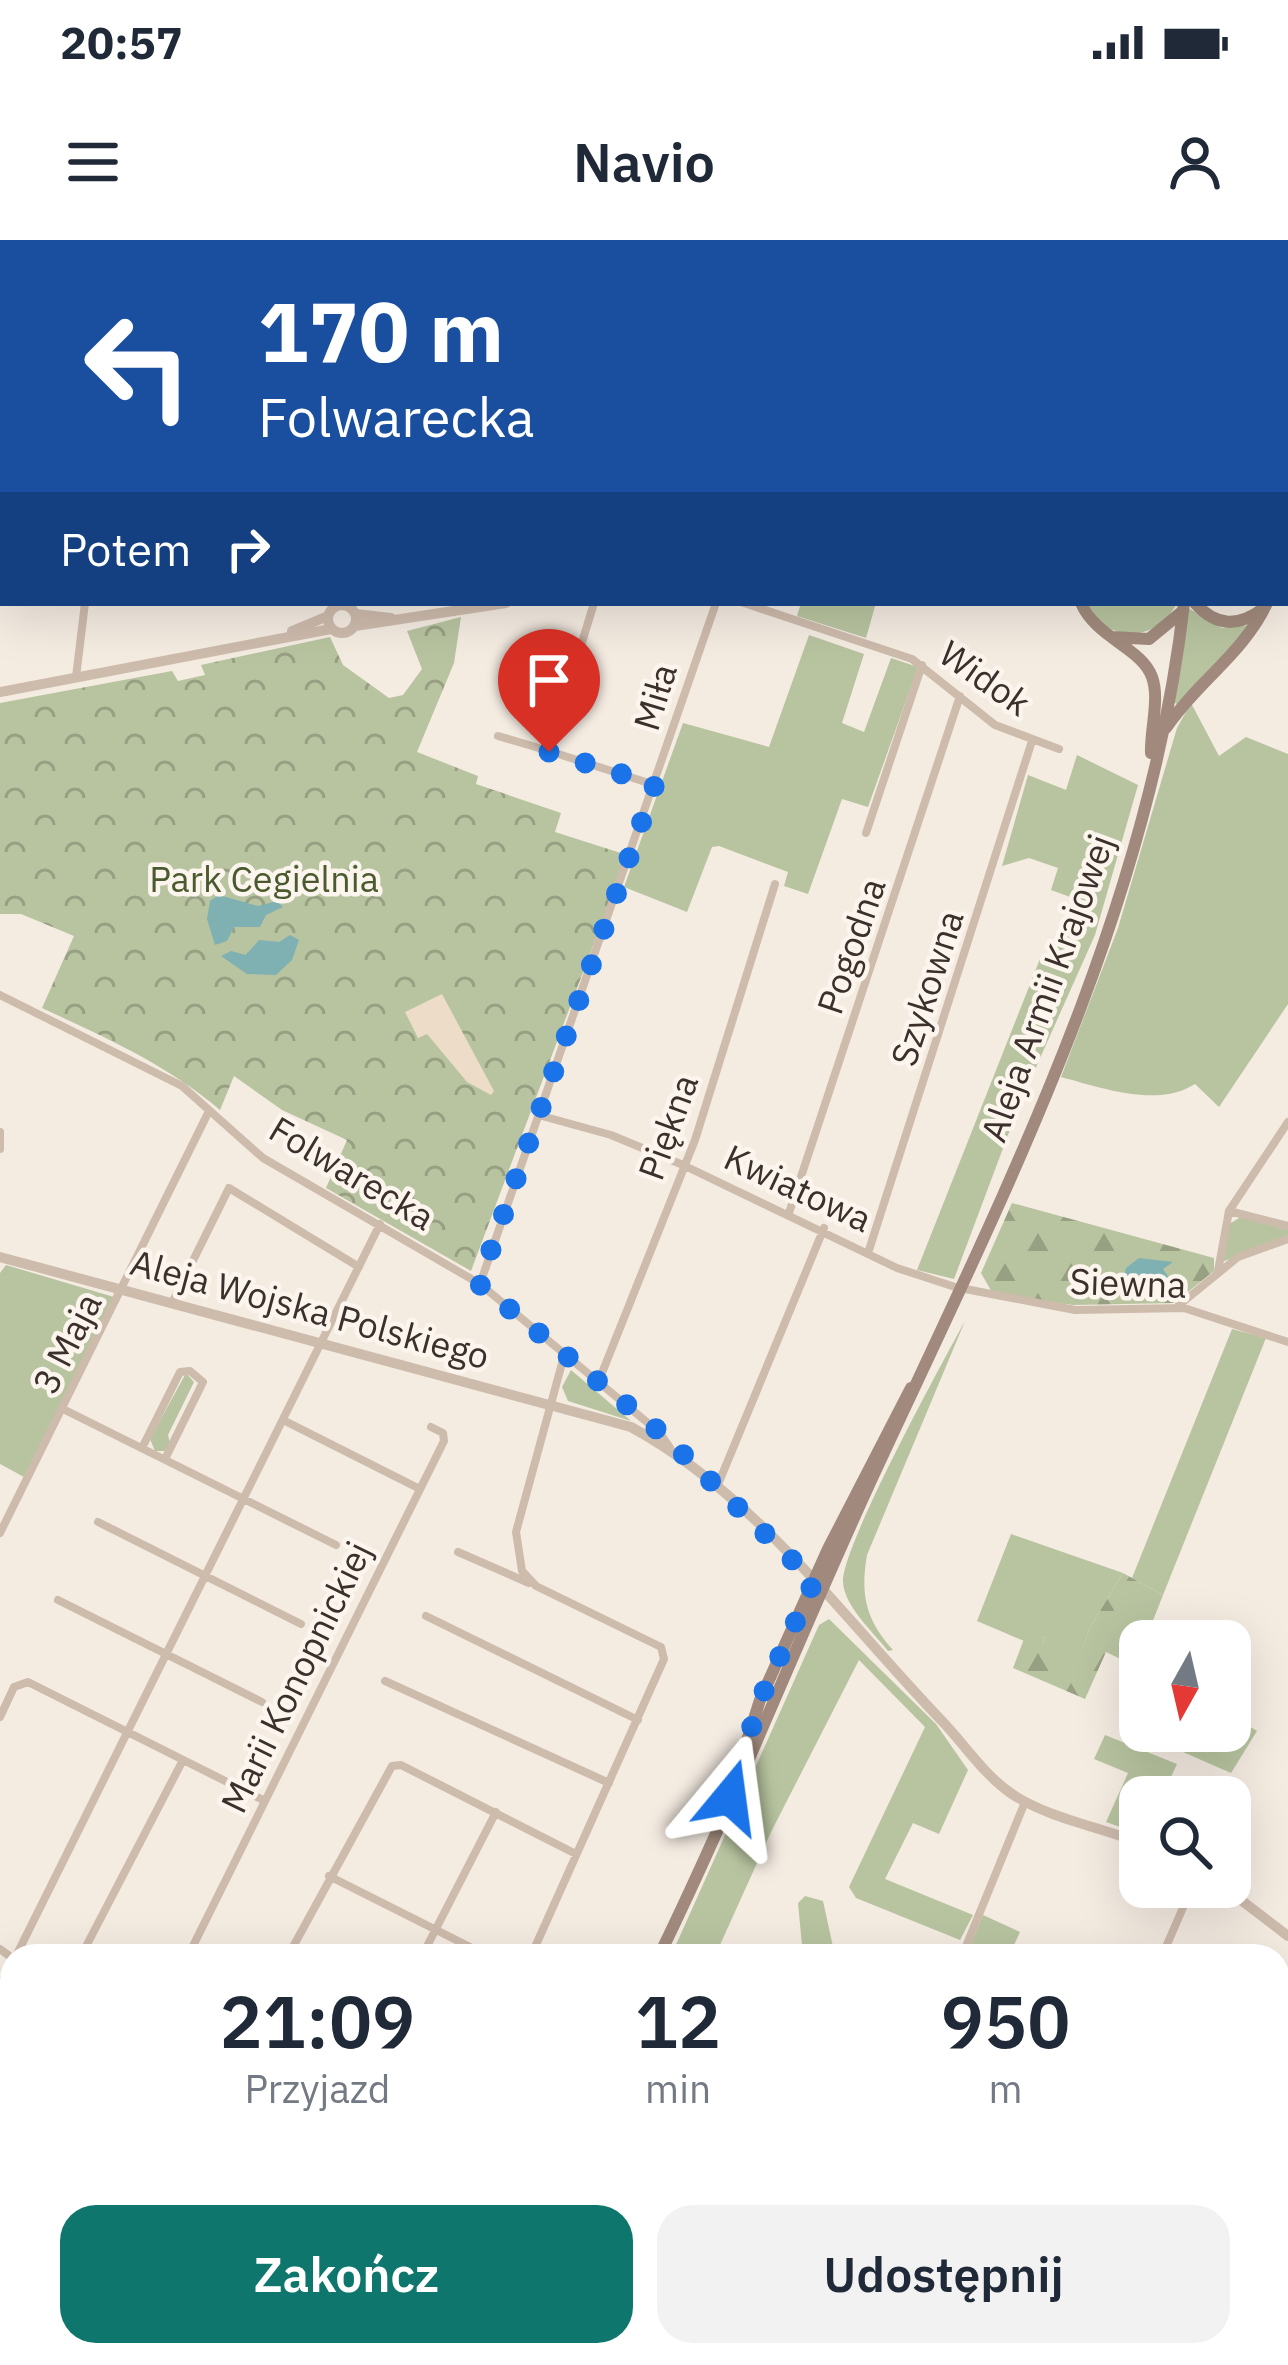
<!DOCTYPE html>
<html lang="pl">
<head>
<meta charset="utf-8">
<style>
	body { margin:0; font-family:"IBM Plex Sans",sans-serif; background:#f2f2f3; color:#1f2937; height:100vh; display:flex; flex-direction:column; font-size:45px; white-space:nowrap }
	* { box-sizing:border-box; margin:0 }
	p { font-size:39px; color:#747a83 }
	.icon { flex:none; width:66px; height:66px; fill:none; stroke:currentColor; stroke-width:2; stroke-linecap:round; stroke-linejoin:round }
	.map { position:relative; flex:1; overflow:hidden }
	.details { position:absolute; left:0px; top:1704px; width:1290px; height:423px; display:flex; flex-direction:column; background:#fff; border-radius:36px 36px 0 0; box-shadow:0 12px 48px #0002 }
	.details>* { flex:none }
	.hud { position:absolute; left:0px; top:0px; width:1290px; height:366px; box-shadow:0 12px 48px #0002; background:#1a4fa0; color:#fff; overflow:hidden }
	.needle { width:78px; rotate:188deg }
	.tools { position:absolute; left:1119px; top:1380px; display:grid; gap:24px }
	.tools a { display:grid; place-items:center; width:132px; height:132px; border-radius:24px; background:#fff; box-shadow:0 12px 48px #0002; font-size:60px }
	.pin { position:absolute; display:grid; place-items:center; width:102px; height:102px; color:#fff; margin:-123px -51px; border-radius:50% 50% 50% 0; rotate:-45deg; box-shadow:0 0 12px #0007 }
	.pin .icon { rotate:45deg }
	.me { position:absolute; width:132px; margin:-66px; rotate:16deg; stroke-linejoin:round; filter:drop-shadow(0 0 9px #0008) }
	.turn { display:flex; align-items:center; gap:42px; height:252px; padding:0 60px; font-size:54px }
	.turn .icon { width:156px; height:156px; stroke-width:2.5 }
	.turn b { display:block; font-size:84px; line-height:102px }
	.then { display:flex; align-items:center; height:114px; padding:0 60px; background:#0003; gap:24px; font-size:45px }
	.eta { display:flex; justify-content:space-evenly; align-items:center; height:204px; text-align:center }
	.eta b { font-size:72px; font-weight:600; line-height:84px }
	.cta { display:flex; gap:24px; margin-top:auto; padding:24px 60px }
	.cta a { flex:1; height:138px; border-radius:36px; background:#0f766e; color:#fff; font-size:48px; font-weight:600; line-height:138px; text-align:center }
	.cta a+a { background:#f2f2f3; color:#1f2937 }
	.status { display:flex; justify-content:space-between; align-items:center; height:84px; padding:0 60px; background:#fff; direction:ltr }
	.status svg { height:33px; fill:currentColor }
	header { display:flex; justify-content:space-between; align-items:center; height:156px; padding:0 60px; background:#fff; font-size:54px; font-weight:600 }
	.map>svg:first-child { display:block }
	.green { fill:#b8c4a0 }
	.forest { fill:url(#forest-firs) }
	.park { fill:url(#park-crowns) }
	.plaza { fill:#ecdcc8 }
	.water { fill:#7fb0b2 }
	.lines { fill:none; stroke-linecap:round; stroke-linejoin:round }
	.minor { stroke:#cdbbac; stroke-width:8 }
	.tertiary { stroke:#cdbbac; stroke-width:10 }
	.secondary { stroke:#a18a7d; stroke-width:12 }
	.route { stroke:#1a73e8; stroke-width:21; stroke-dasharray:0 37.8 }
	.labels { text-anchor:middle; stroke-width:9; stroke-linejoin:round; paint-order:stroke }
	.street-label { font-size:36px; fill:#3b302b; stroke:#fbf5ee }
	.park-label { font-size:36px; fill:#4a5a2e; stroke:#fbf5ee }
</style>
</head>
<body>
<div class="status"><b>20:57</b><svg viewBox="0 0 49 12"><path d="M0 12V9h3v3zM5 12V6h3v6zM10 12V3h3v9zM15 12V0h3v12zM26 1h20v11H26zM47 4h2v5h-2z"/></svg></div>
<header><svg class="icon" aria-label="menu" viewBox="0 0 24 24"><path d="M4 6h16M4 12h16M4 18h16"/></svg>Navio<svg class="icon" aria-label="person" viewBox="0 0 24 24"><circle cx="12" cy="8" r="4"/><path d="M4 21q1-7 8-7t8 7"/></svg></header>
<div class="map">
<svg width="1288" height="2125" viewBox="0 0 1288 2125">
	<defs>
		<pattern id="forest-firs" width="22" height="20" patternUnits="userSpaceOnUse" patternTransform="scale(3)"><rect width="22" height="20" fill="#b8c4a0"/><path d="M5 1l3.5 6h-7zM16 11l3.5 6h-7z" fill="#97a083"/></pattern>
		<pattern id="park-crowns" width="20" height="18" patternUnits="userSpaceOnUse" patternTransform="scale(3)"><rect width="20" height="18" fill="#b8c4a0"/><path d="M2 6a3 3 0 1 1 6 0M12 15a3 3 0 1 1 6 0" fill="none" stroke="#97a083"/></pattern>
	</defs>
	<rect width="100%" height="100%" fill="#f4ebe1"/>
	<path class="green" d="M801 363H876L866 398 797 376Z
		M1087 363H1177C1161 393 1133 401 1103 386Z
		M1188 368 1222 388 1251 385 1177 464 1173 462Z
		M809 395 864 414 842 483 864 492 891 418 918 427 868 567 842 559 808 654 784 646 788 632 719 606 712 607 687 672 624 647 683 483 769 507Z
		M1191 463 1219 516 1246 497 1288 514V764L1219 867 1195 844C1158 868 1102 848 1061 837L1118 688 1177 488Z
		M1077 515 1138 545 1095 695 1020 863 954 1039 917 1030 1040 719 1050 722 1073 658 1051 650 1058 628 1029 618 1002 626 1028 535 1066 550Z
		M1241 977 1288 990V995L1222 1022 1229 984Z
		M6 1025 114 1057 24 1237 0 1224V1033Z
		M965 1081 867 1315C860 1355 866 1380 893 1410L888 1411C874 1393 844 1366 843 1342 841 1308 943 1121 965 1081Z
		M1232 1089 1266 1098 1163 1355 1132 1338Z
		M571 1130 631 1181 568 1161 562 1147Z
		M186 1133 194 1142 168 1195 170 1203 165 1211H155L150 1199Z
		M1011 1294 1123 1333 1090 1387 1079 1418 1039 1417 1045 1396 1024 1401 977 1381Z
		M829 1379 936 1484 968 1530 939 1594 913 1583 885 1639 973 1675 960 1700 856 1658 849 1647 925 1487 859 1420 771 1592 715 1716H671L819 1385Z
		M1230 1474 1257 1491 1231 1533 1183 1512 1186 1491H1230Z
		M1105 1495 1177 1524 1162 1557H1140V1594L1106 1582 1128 1533 1094 1519Z
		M805 1656 823 1661 835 1716H803L798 1663Z
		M983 1675 1020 1692 1009 1716H966Z
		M632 2115H820L802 2125H626Z"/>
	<path class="forest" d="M1012 963 1214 1018V1031L1174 1063 1073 1065 993 1054 981 1033Z
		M1123 1333 1163 1355 1145 1401H1140L1135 1426 1106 1412 1085 1459 1013 1428 1027 1391 1045 1395 1040 1417H1079L1090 1387Z"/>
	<path class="park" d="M461 377 454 423 417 512 478 536 476 544 561 573 555 592 627 615 471 1031 326 948 347 900 282 870 234 836 220 870C166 824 106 798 42 768L74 696 21 674H0V463L172 431 178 441 205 435 201 425 330 397 343 425 389 458 403 455 422 429 407 391Z"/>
	<path class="plaza" d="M442 754 494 851 491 855 467 842 427 794 418 798 405 772Z"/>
	<path class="water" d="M219 655 258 666 277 661 283 667 266 675 260 687H234L227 701 215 705 207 679 210 661Z
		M290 695 299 700 292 720 276 735 247 734 221 716 231 711 246 715 259 700 279 702Z
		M1139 1018 1173 1022 1163 1029 1171 1041 1163 1051 1139 1054 1122 1046 1126 1028Z"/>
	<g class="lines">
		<path class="minor" d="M91 0 105 3
			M837 0 855 3
			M28 3 29 0
			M55 3 56 0
			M358 3V0
			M423 3 424 0
			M638 3V0
			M747 3V0
			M1056 3 1057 0
			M0 162 3 144
			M0 258H3
			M1287 356H1288
			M349 363V367
			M594 363 549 511 655 545
			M744 363 912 419 995 485 1059 509
			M336 366 337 363
			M76 437 85 363
			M498 496 549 511
			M866 593 922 425
			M0 755 182 846 263 918 480 1044 660 1193 670 1208
			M542 876 611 895 683 925 897 1028 955 1047 1075 1070 1184 1068 1288 1102
			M1288 882 1229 971 1288 986
			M0 892V909
			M789 973 960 456
			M869 1010 1032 501
			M1218 1031 1229 971
			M480 1044 716 363
			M172 1063 229 948 359 1027
			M1178 1066 1238 1017 1288 999
			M598 1143 695 900 775 644
			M63 1169 336 1305
			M283 1180 420 1249
			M142 1208 180 1132 190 1131 203 1142 165 1219
			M717 1247 824 988
			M98 1282 301 1384
			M0 1293 209 871
			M458 1312 529 1343
			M58 1360 262 1462
			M426 1376 638 1480
			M385 1441 609 1543
			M0 1477 14 1447 28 1442 265 1561
			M329 1636 488 1716
			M0 1709 12 1718
			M16 1716 380 984
			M81 1716 183 1520
			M188 1716 444 1201 443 1193 431 1187
			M288 1716 392 1526 401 1525 576 1614
			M422 1716 496 1572
			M531 1716 664 1419 661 1407 536 1346 522 1331 516 1292 564 1116
			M962 1716 1025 1562
			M1162 1716 1192 1647
			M0 1746 12 1724
			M0 1877 12 1855
			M0 1950 12 1956
			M1278 2026 1288 2031
			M5 2051 12 2039
			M221 2115 240 2125
			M15 2125 21 2115
			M147 2125 153 2115"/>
		<path class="tertiary" d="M328 379a14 14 0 1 1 28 0a14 14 0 1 1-28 0Z
			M356 374 391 378
			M355 386 506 363
			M292 391 328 376
			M0 452 331 389
			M0 1017 631 1187C756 1255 845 1380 942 1481 965 1505 984 1535 1012 1554 1050 1579 1098 1586 1140 1603
			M1224 1647 1288 1696"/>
		<path class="secondary" d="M1212 3 1214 0
			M1238 3 1239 0
			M1287 208 1288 212
			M1287 244 1288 242
			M1287 261 1288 262
			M1287 319 1288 317
			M1081 363C1096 398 1142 408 1152 437 1160 459 1150 490 1151 513
			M1195 363C1216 387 1239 387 1264 368
			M1112 397 1149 399 1183 371
			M1166 488C1196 443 1244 413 1267 363
			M735 1538 760 1460 828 1309 911 1148
			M659 1716C736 1558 800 1394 874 1234 1002 958 1150 670 1184 363
			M458 2125 463 2115"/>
	</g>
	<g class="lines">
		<path class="route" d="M549 512 655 544 479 1044 660 1192 814 1341 760 1460 730 1557"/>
	</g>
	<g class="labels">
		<g class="street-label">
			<text transform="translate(985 438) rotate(35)" y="13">Widok</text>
			<text transform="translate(655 457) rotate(-73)" y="13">Miła</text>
			<text transform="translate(851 706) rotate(-71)" y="13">Pogodna</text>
			<text transform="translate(927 748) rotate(-72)" y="13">Szykowna</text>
			<text transform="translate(1047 748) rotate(-70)" y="13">Aleja Armii Krajowej</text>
			<text transform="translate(668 887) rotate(-70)" y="13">Piękna</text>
			<text transform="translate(352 933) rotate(31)" y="13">Folwarecka</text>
			<text transform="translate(798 948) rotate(25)" y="13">Kwiatowa</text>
			<text transform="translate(1128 1043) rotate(2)" y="13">Siewna</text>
			<text transform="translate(310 1069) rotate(15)" y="13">Aleja Wojska Polskiego</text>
			<text transform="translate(67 1103) rotate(-63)" y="13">3 Maja</text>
			<text transform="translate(296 1437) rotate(-64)" y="13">Marii Konopnickiej</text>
		</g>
		<g class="park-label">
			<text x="264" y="652">Park Cegielnia</text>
		</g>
	</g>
</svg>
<div class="tools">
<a><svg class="needle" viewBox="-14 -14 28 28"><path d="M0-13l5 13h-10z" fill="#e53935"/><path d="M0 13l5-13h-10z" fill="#747a83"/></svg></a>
<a><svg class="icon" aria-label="search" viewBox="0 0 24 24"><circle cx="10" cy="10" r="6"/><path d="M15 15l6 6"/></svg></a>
</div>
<div class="pin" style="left:549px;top:512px;background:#d93025"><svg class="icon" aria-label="arrive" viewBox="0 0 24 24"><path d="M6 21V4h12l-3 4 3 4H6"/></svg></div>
<svg class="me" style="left:730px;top:1557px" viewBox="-20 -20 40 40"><path d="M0-17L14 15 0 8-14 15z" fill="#1a73e8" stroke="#fff" stroke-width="4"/></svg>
<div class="hud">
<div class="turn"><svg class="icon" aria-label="left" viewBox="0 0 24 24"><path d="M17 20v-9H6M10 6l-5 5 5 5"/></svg><div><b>170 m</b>Folwarecka</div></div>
<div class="then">Potem<svg class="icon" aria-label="right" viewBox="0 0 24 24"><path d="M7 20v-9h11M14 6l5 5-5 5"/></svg></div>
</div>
<section class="details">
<div class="eta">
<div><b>21:09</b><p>Przyjazd</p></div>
<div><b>12</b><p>min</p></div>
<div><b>950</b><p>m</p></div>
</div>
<div class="cta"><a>Zakończ</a><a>Udostępnij</a></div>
</section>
</div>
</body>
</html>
